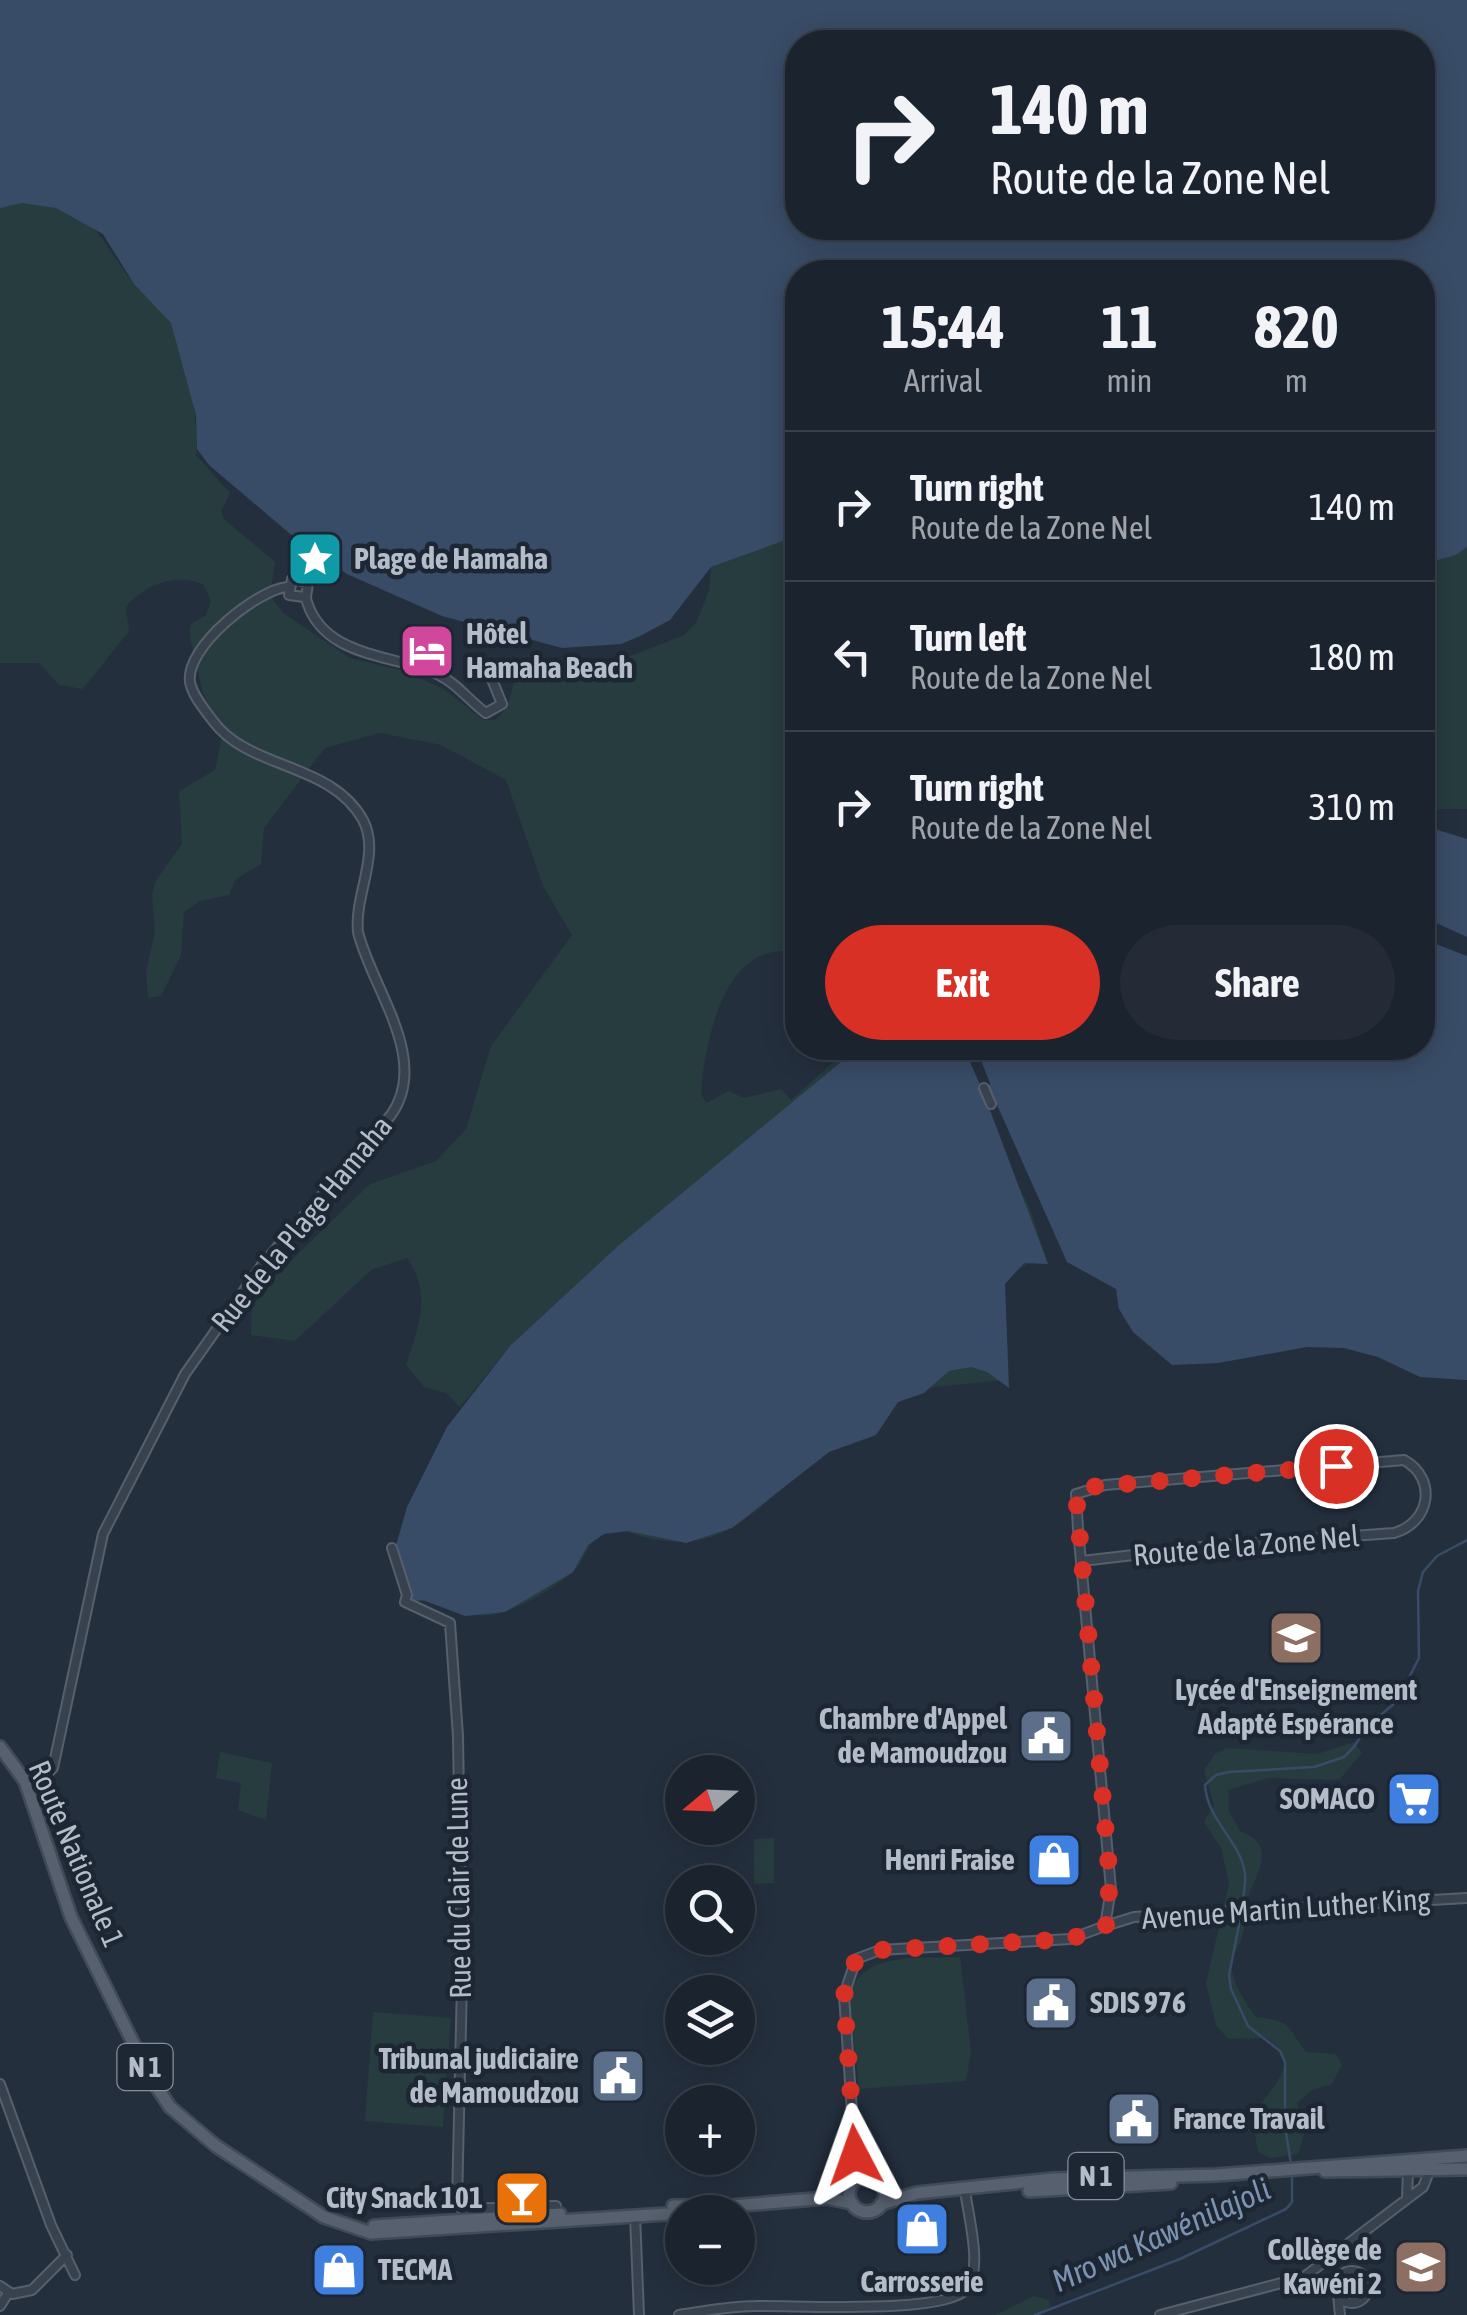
<!DOCTYPE html>
<html lang="en">
<head>
<meta charset="utf-8">
<style>
	body { margin:0; font-family:"Asap Condensed",sans-serif; background:#242b36; color:#f1f3f6; height:100vh; display:flex; flex-direction:column; font-size:38px; white-space:nowrap }
	* { box-sizing:border-box; margin:0 }
	p { font-size:32px; color:#a0a4aa }
	.icon { flex:none; width:55px; height:55px; fill:none; stroke:currentColor; stroke-width:2; stroke-linecap:round; stroke-linejoin:round }
	.map { position:relative; flex:1; overflow:hidden }
	.panel { position:absolute; left:785px; top:260px; width:650px; height:800px; display:flex; flex-direction:column; background:#1b232e; border-radius:40px; box-shadow:0 5px 25px #0003,0 0 0 2px #39404a }
	.panel>* { flex:none }
	.hud { position:absolute; left:785px; top:30px; width:650px; height:210px; border-radius:40px; box-shadow:0 5px 25px #0003,0 0 0 2px #39404a; background:#1b232e; color:#f1f3f6; overflow:hidden }
	.needle { width:65px; rotate:251deg }
	.buttons { position:absolute; left:665px; top:1755px; display:grid; gap:20px }
	.buttons a { display:grid; place-items:center; width:90px; height:90px; border-radius:50%; background:#1b232e; box-shadow:0 5px 25px #0003,0 0 0 2px #39404a; font-size:50px }
	.pin { position:absolute; display:grid; place-items:center; width:85px; height:85px; color:#fff; margin:-42px; border:5px solid #fff; border-radius:50%; box-shadow:0 2px 10px #0007 }
	.me { position:absolute; width:110px; margin:-55px; rotate:356deg; stroke-linejoin:round; filter:drop-shadow(0 0 8px #0008) }
	.turn { display:flex; align-items:center; gap:35px; height:210px; padding:0 40px; font-size:45px }
	.turn .icon { width:130px; height:130px; stroke-width:2.5 }
	.turn b { display:block; font-size:70px; line-height:85px }
	.eta { display:flex; justify-content:space-evenly; align-items:center; height:170px; text-align:center }
	.eta b { font-size:60px; font-weight:700; line-height:70px }
	.primary-button { display:flex; gap:20px; margin-top:auto; padding:20px 40px }
	.primary-button a { flex:1; height:115px; border-radius:60px; background:#d93025; color:#fff; font-size:40px; font-weight:700; line-height:115px; text-align:center }
	.primary-button a+a { background:#242b36; color:#f1f3f6 }
	ul { padding:0; list-style:none }
	li { display:flex; align-items:center; gap:30px; height:150px; padding:0 40px; border-top:2px solid #39404a }
	li div { flex:1 }
	li b { display:block; font-size:38px }
	li em { font-style:normal }
	.map>svg:first-child { display:block }
	.green { fill:#263c3f }
	.water { fill:#394c67; fill-rule:evenodd }
	.lines { fill:none; stroke-linecap:round; stroke-linejoin:round }
	.stream { stroke:#394c67; stroke-width:2.5 }
	.minor-casing { stroke:#565f6c; stroke-width:12 }
	.primary-casing { stroke:#414a57; stroke-width:16 }
	.minor { stroke:#38414e; stroke-width:8 }
	.primary { stroke:#56606e; stroke-width:11 }
	.route { stroke:#d93025; stroke-width:18; stroke-dasharray:0 32.4 }
	.labels { text-anchor:middle; stroke-width:9; stroke-linejoin:round; paint-order:stroke }
	.shield { fill:#1d2633; stroke:#878f9c; stroke-width:2.5 }
	.shield-label { font-size:28px; font-weight:bold; fill:#b4bcc9 }
	.poi-label { font-size:30px; font-weight:bold; fill:#b4bcc9; stroke:#1d2633; text-anchor:end }
	.street-label { font-size:30px; fill:#b4bcc9; stroke:#1d2633 }
	.water-label { font-size:32px; font-style:italic; fill:#7c92b1; stroke:#1d2633 }
</style>
</head>
<body>
<div class="map">
<svg width="1467" height="2315" viewBox="0 0 1467 2315">
	<rect width="100%" height="100%" fill="#242f3e"/>
	<path class="green" d="M22 203C98 208 93 232 133 282 143 294 157 302 166 314 186 343 200 420 196 455L230 493 221 511 224 519 275 562 270 595 283 613 350 658 404 671 444 689 483 720H495C513 704 509 694 517 675L618 661 684 635 696 623 709 591 711 567 797 536V953C725 937 705 1040 701 1093L706 1103 729 1091 744 1098 781 1089 791 1100 849 1048H959L1007 1167 1028 1204 1048 1264 1032 1261 1009 1276 1002 1274 1004 1380 896 1391 868 1423 876 1435C817 1441 780 1500 731 1528 702 1545 674 1544 643 1537 632 1534 625 1529 613 1531 586 1535 589 1557 573 1572 556 1587 528 1603 507 1611 467 1626 447 1598 412 1601L400 1573 510 1346 460 1407 446 1393 424 1387 406 1365C419 1326 432 1294 407 1258L371 1270 295 1341 251 1335 252 1307 271 1280 370 1184 436 1161 466 1129 491 1046 572 935 543 886 506 780 441 745 380 733 325 748 264 828 261 864 236 879 229 895 200 901 184 912 181 955 161 996 148 998 146 972 155 931 152 895 156 880 182 844 179 791 215 770 224 727C204 698 202 697 197 663 194 647 187 641 191 624L206 615 211 601 203 584C175 573 145 584 126 607L129 631 83 689 59 685 39 663H0V208Z
		M1467 547V809H1423L1422 564 1456 555Z
		M1355 1742 1362 1753 1339 1780 1268 1778 1228 1790 1229 1812 1241 1832C1279 1844 1255 1876 1246 1902 1243 1912 1246 1923 1243 1933 1241 1945 1230 1956 1232 1970 1233 1983 1248 2007 1256 2017 1293 2021 1286 2026 1306 2052L1336 2054 1342 2065 1332 2084 1312 2090 1297 2103 1304 2135 1298 2154 1270 2158 1258 2152C1256 2138 1252 2126 1257 2112 1265 2090 1308 2064 1266 2038L1228 2039 1216 2025 1206 1983 1229 1884 1221 1848 1204 1822 1214 1805 1204 1770 1215 1754 1227 1748 1317 1754Z
		M220 1752 272 1763 266 1820 238 1810 241 1783 216 1778Z
		M774 1838V1883L754 1884V1839Z
		M960 1957 971 2051 966 2081 859 2089 849 1995C864 1950 922 1959 960 1957Z
		M373 2012 451 2018 443 2127 365 2121Z
		M1034 2296 1049 2300 1050 2307 1040 2315H995Z"/>
	<path class="water" d="M0 0H1467V547L1456 555 1423 564 1422 272H798L797 536 711 567 670 620 640 636 621 644 562 648 442 616 347 574 295 538 209 465 197 449 196 415 171 323 134 284 103 234 56 208 22 203 0 208ZM798 42H1422V228H798Z
		M1422 825 1467 839V937L1423 917Z
		M1423 939 1467 956V1380L1420 1377 1378 1357 1344 1348 1307 1347 1218 1363 1172 1365 1133 1332 1119 1309 1116 1289 1067 1262 994 1098 988 1105 1048 1264 1024 1263 1005 1284 1009 1388 987 1372 971 1367 949 1371 924 1393 898 1402 876 1435 829 1452 732 1528 686 1543 628 1531 604 1534 588 1545 573 1572 505 1612 465 1616 423 1600 412 1601 395 1549 407 1507 447 1427 510 1346 618 1246 858 1048H964L981 1087 988 1093 990 1083 976 1048H1422Z"/>
	<g class="lines">
		<path class="stream" d="M1242 1907C1243 1897 1246 1884 1245 1874 1241 1841 1207 1821 1205 1785L1216 1775 1229 1772 1314 1767 1344 1757 1353 1748 1368 1726 1397 1701 1419 1658 1418 1591 1423 1572 1437 1556 1467 1540
			M1241 1915 1229 1975 1231 1989 1248 2026 1280 2051 1285 2062V2126L1291 2164
			M1035 2315 1180 2259 1286 2209 1292 2202V2172"/>
		<g class="minor-casing">
			<path id="minor" d="M304 597 289 595 292 579 307 582C309 591 304 595 307 602 325 658 393 654 437 674 457 683 469 701 486 713L502 704 489 672
				M984 1088 991 1104
				M392 1548 407 1595 405 1602 450 1623 458 1736 462 1981 457 2204 462 2209 556 2206V2217
				M29 1792 53 1768 103 1534 185 1374 262 1265 391 1115C431 1059 371 987 358 932 354 895 381 854 363 820 331 762 249 770 213 721 205 710 192 695 190 682 185 647 257 590 287 587
				M1105 1926 1134 1917 1467 1898
				M0 2084 51 2225 75 2275
				M855 2155 870 2176
				M852 2184 855 2155 844 1995 856 1959 880 1950 1070 1939 1105 1926 1111 1889 1078 1529 1076 1494 1105 1485 1404 1460C1438 1479 1430 1523 1394 1533L1211 1546 1082 1561
				M1407 2199 1408 2169
				M635 2215 639 2315
				M1336 2287a16 16 0 1 1 32 0a16 16 0 1 1-32 0Z
				M0 2286 12 2294 32 2290 67 2255
				M1338 2295 1340 2315
				M0 2306 8 2293
				M679 2315C705 2311 730 2306 756 2306 797 2305 943 2315 967 2289 983 2267 968 2216 965 2190
				M1160 2315 1304 2277 1423 2187 1431 2167"/>
		</g>
		<g class="primary-casing">
			<path id="primary" d="M0 1747 25 1781 71 1917 149 2075 170 2107 216 2146 324 2217 371 2233 682 2213
				M1325 2171 1467 2169
				M849 2194a18 18 0 1 1 36 0a18 18 0 1 1-36 0Z
				M1029 2191 1171 2183
				M881 2204 917 2193 1053 2179 1217 2175 1467 2156
				M673 2206H724
				M719 2207 826 2198 852 2203
				M374 2226 560 2214"/>
		</g>
		<use href="#minor" class="minor"/>
		<use href="#primary" class="primary"/>
	</g>
	<g class="lines">
		<path class="route" d="M855 2155 844 1995 856 1959 880 1950 1070 1939 1106 1926 1110 1880 1076 1494 1088 1487 1336 1466"/>
	</g>
	<defs>
		<g id="sight-square" transform="scale(2.875)"><rect x="-9" y="-9" width="18" height="18" rx="4" fill="#0f9aa8" stroke="#1d2633"/><path d="M0-6L1.8-2.2L6-1.7L2.9 1.2L3.7 5.4L0 3.3L-3.7 5.4L-2.9 1.2L-6-1.7L-1.8-2.2Z" fill="#fff"/></g>
		<g id="hotel-square" transform="scale(2.875)"><rect x="-9" y="-9" width="18" height="18" rx="4" fill="#d1479c" stroke="#1d2633"/><path d="M-6-4.5h1.5V1H6V5H4.5V3h-9V5H-6ZM-4 0a1.8 1.8 0 1 1 3.6 0ZM.5 0V-2.5h3Q6-2.5 6 0Z" fill="#fff"/></g>
		<g id="school-square" transform="scale(2.875)"><rect x="-9" y="-9" width="18" height="18" rx="4" fill="#8d6e63" stroke="#1d2633"/><path d="M0-5L7-2L0 1L-7-2ZM-4 1L0 2.5L4 1V4Q0 6-4 4Z" fill="#fff"/></g>
		<g id="civic-square" transform="scale(2.875)"><rect x="-9" y="-9" width="18" height="18" rx="4" fill="#5c6f8a" stroke="#1d2633"/><path d="M-.6-6.5H3V-4.5H.6V-3L4-1V1h2V6H-6V1h2V-1L-.6-3ZM-1.2 2.5V6h2.4V2.5Z" fill="#fff"/></g>
		<g id="supermarket-square" transform="scale(2.875)"><rect x="-9" y="-9" width="18" height="18" rx="4" fill="#3f7fe0" stroke="#1d2633"/><path d="M-6-5.5h2.5l.6 2H6L4.5 2H-2.5L-4.4-4H-6ZM-1.5 3.2a1.3 1.3 0 1 0 .1 0ZM3 3.2a1.3 1.3 0 1 0 .1 0Z" fill="#fff"/></g>
		<g id="shop-square" transform="scale(2.875)"><rect x="-9" y="-9" width="18" height="18" rx="4" fill="#3f7fe0" stroke="#1d2633"/><path d="M-5-2.5h2.3a2.7 3.5 0 0 1 5.4 0H5L5.5 6h-11ZM-1.5-2.5h3a1.5 2.3 0 0 0-3 0Z" fill="#fff"/></g>
		<g id="bar-square" transform="scale(2.875)"><rect x="-9" y="-9" width="18" height="18" rx="4" fill="#e8710a" stroke="#1d2633"/><path d="M-6-5H6L.8 .8V4.5H3.5V6h-7V4.5H-.8V.8Z" fill="#fff"/></g>
	</defs>
	<g fill-rule="evenodd">
		<use href="#sight-square" x="315" y="559"/>
		<use href="#hotel-square" x="427" y="651"/>
		<use href="#school-square" x="1296" y="1638"/>
		<use href="#civic-square" x="1046" y="1736"/>
		<use href="#supermarket-square" x="1414" y="1799"/>
		<use href="#shop-square" x="1054" y="1860"/>
		<use href="#civic-square" x="1051" y="2003"/>
		<use href="#civic-square" x="618" y="2076"/>
		<use href="#civic-square" x="1134" y="2119"/>
		<use href="#bar-square" x="522" y="2198"/>
		<use href="#shop-square" x="922" y="2229"/>
		<use href="#school-square" x="1421" y="2267"/>
		<use href="#shop-square" x="339" y="2270"/>
	</g>
	<g class="labels">
		<g class="shield">
			<rect x="117.5" y="2044" width="55" height="46" rx="8"/>
			<rect x="1068.5" y="2153" width="55" height="46" rx="8"/>
		</g>
		<g class="shield-label">
			<text x="145" y="2077">N 1</text>
			<text x="1096" y="2186">N 1</text>
		</g>
		<g class="poi-label">
			<text x="354" y="569" text-anchor="start">Plage de Hamaha</text>
			<text x="466" y="644" text-anchor="start">Hôtel<tspan x="466" dy="34">Hamaha Beach</tspan></text>
			<text x="1296" y="1700" text-anchor="middle">Lycée d'Enseignement<tspan x="1296" dy="34">Adapté Espérance</tspan></text>
			<text x="1007" y="1729">Chambre d'Appel<tspan x="1007" dy="34">de Mamoudzou</tspan></text>
			<text x="1375" y="1809">SOMACO</text>
			<text x="1015" y="1870">Henri Fraise</text>
			<text x="1090" y="2013" text-anchor="start">SDIS 976</text>
			<text x="579" y="2069">Tribunal judiciaire<tspan x="579" dy="34">de Mamoudzou</tspan></text>
			<text x="1173" y="2129" text-anchor="start">France Travail</text>
			<text x="483" y="2208">City Snack 101</text>
			<text x="1382" y="2260">Collège de<tspan x="1382" dy="34">Kawéni 2</tspan></text>
			<text x="378" y="2280" text-anchor="start">TECMA</text>
			<text x="922" y="2292" text-anchor="middle">Carrosserie</text>
		</g>
		<g class="street-label">
			<text transform="translate(302 1224) rotate(-51)" y="10">Rue de la Plage Hamaha</text>
			<text transform="translate(1246 1546) rotate(-5)" y="10">Route de la Zone Nel</text>
			<text transform="translate(76 1854) rotate(67)" y="10">Route Nationale 1</text>
			<text transform="translate(459 1888) rotate(-91)" y="10">Rue du Clair de Lune</text>
			<text transform="translate(1286 1909) rotate(-4)" y="10">Avenue Martin Luther King</text>
		</g>
		<g class="water-label">
			<text transform="translate(1161 2235) rotate(-24)" y="11">Mro wa Kawénilajoli</text>
		</g>
	</g>
</svg>
<div class="buttons">
<a><svg class="needle" viewBox="-14 -14 28 28"><path d="M0-13l5 13h-10z" fill="#e53935"/><path d="M0 13l5-13h-10z" fill="#a0a4aa"/></svg></a>
<a><svg class="icon" aria-label="search" viewBox="0 0 24 24"><circle cx="10" cy="10" r="6"/><path d="M15 15l6 6"/></svg></a>
<a><svg class="icon" aria-label="layers" viewBox="0 0 24 24"><path d="M12 4l9 5-9 5-9-5zM3 14l9 5 9-5"/></svg></a>
<a>+</a>
<a>−</a>
</div>
<div class="pin" style="left:1336px;top:1466px;background:#d93025"><svg class="icon" aria-label="arrive" viewBox="0 0 24 24"><path d="M6 21V4h12l-3 4 3 4H6"/></svg></div>
<svg class="me" style="left:855px;top:2155px" viewBox="-20 -20 40 40"><path d="M0-17L14 15 0 8-14 15z" fill="#d93025" stroke="#fff" stroke-width="4"/></svg>
<div class="hud">
<div class="turn"><svg class="icon" aria-label="right" viewBox="0 0 24 24"><path d="M7 20v-9h11M14 6l5 5-5 5"/></svg><div><b>140 m</b>Route de la Zone Nel</div></div>
</div>
<section class="panel">
<div class="eta">
<div><b>15:44</b><p>Arrival</p></div>
<div><b>11</b><p>min</p></div>
<div><b>820</b><p>m</p></div>
</div>
<ul>
<li><svg class="icon" aria-label="right" viewBox="0 0 24 24"><path d="M7 20v-9h11M14 6l5 5-5 5"/></svg><div><b>Turn right</b><p>Route de la Zone Nel</p></div><em>140 m</em></li>
<li><svg class="icon" aria-label="left" viewBox="0 0 24 24"><path d="M17 20v-9H6M10 6l-5 5 5 5"/></svg><div><b>Turn left</b><p>Route de la Zone Nel</p></div><em>180 m</em></li>
<li><svg class="icon" aria-label="right" viewBox="0 0 24 24"><path d="M7 20v-9h11M14 6l5 5-5 5"/></svg><div><b>Turn right</b><p>Route de la Zone Nel</p></div><em>310 m</em></li>
</ul>
<div class="primary-button"><a>Exit</a><a>Share</a></div>
</section>
</div>
</body>
</html>
